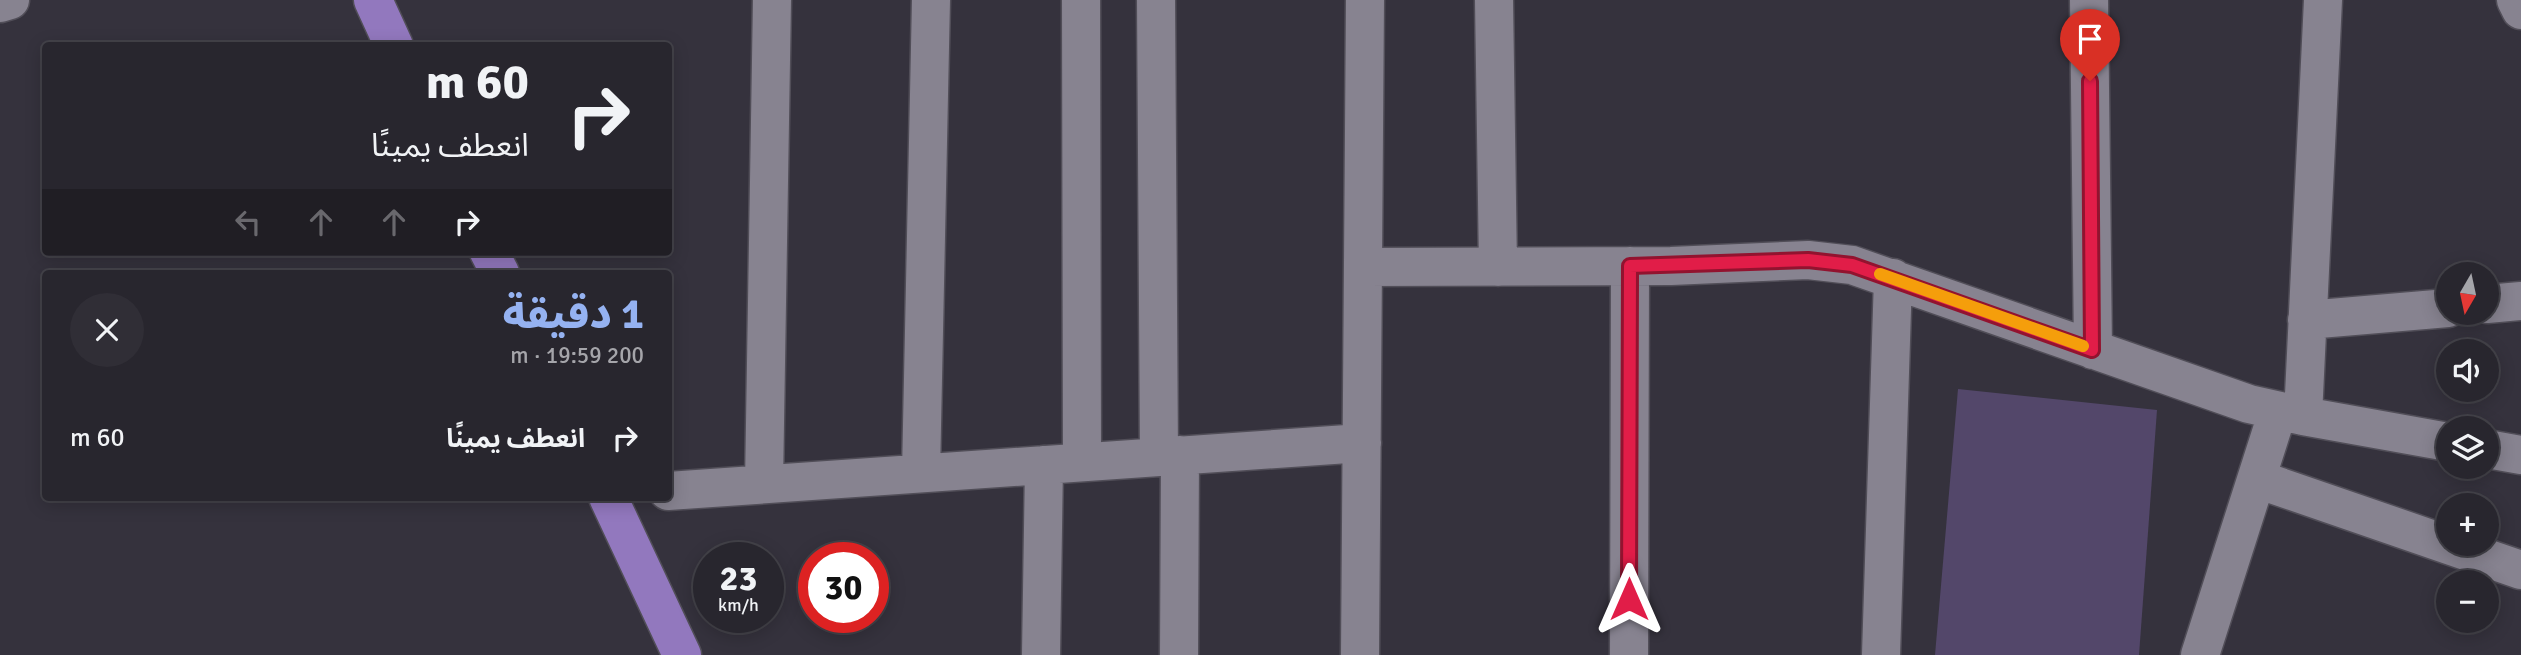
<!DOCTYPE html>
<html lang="ar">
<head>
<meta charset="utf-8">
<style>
	body { margin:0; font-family:Signika,"Noto Sans Arabic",sans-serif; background:#302e36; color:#f1f3f6; direction:rtl; height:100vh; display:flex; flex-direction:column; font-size:26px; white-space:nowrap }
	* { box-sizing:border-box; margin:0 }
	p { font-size:23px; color:#a5a5aa }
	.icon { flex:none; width:38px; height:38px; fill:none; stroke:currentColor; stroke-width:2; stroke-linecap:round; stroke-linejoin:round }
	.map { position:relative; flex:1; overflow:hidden; direction:ltr }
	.drawer { position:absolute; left:42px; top:270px; width:630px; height:231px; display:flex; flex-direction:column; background:#28262e; border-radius:7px; box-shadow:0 4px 18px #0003,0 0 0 2px #44434a; direction:rtl }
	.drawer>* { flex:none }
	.hud { position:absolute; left:42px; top:42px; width:630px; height:214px; border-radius:7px; box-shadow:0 4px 18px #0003,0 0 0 2px #44434a; direction:rtl; background:#28262e; color:#f1f3f6; overflow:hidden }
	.needle { width:46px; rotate:189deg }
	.tools { position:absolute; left:2436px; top:262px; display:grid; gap:14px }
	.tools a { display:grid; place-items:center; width:63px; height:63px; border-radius:50%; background:#28262e; box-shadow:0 4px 18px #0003,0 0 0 2px #44434a; font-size:35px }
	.speed { position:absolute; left:693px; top:542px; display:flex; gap:14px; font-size:35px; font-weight:700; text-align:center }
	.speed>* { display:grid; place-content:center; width:91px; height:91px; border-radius:50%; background:#28262e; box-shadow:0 4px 18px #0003,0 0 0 2px #44434a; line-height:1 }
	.speed small { font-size:18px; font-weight:400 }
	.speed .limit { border:10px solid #d22; background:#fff; color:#111 }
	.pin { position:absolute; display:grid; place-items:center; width:60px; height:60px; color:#fff; margin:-72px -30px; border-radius:50% 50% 50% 0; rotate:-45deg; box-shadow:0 0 7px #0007 }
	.pin .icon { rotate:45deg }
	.me { position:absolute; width:77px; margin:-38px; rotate:0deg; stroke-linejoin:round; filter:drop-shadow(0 0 5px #0008) }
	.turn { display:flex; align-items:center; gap:24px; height:147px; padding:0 28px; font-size:32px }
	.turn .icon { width:91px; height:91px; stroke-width:2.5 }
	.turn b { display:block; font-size:49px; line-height:60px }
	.lanes { display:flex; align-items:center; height:66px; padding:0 28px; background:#0003; justify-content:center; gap:35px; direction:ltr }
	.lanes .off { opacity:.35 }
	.round { display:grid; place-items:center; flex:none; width:74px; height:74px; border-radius:37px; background:#302e36 }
	.headline { display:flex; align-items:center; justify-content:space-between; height:119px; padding:0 28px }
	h1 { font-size:42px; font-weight:800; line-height:52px; color:#95b2f1 }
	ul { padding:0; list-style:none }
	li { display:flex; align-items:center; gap:21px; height:98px; padding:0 28px }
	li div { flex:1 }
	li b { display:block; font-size:26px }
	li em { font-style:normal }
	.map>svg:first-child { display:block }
	.green { fill:#53476a }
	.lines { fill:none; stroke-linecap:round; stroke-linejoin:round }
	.minor-casing { stroke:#514e58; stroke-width:41 }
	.major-casing { stroke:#514e58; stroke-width:41 }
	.minor { stroke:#878390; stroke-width:38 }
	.major { stroke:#9278be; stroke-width:38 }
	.route-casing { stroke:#92132f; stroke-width:18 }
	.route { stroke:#e11d48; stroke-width:12 }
	.slow { stroke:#f59e0b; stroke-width:12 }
</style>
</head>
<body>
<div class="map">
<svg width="2521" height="655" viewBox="0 0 2521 655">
	<rect width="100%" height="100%" fill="#35323d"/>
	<path class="green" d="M1958 389 2157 410 2139 655H1935Z"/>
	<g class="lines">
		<g class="minor-casing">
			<path id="minor" d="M1081 0 1082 462
				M1156 0 1159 457
				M1494 0 1498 267
				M2089 0 2093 350
				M2516 0 2521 10
				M0 3 10 0
				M1363 267 1671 266 1808 260 1852 265 2249 404 2303 416 2448 442
				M2487 304 2521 301
				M2307 320 2448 308
				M2303 416 2323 0
				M2487 449 2521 455
				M921 473 931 0
				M2257 479 2521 570
				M764 484 772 0
				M668 491 1362 443
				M1041 655 1044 465
				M1179 655 1180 455
				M1360 655 1365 0
				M1629 655 1630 266
				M1881 655 1893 278
				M2200 655 2278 411"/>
		</g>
		<g class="major-casing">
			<path id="major" d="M373 0 394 46
				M489 252 500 273
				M608 497 682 655"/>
		</g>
		<use href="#minor" class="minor"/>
		<use href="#major" class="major"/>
	</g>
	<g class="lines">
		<g class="route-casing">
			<path id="route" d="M1629 599 1630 266 1808 260 1852 265 2092 350 2090 81"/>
		</g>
		<use href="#route" class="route"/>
		<path class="slow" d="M1880 274 2083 346"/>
	</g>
</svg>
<div class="tools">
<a><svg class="needle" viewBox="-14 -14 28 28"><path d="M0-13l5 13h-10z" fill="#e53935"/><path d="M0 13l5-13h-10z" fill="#a5a5aa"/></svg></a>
<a><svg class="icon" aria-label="sound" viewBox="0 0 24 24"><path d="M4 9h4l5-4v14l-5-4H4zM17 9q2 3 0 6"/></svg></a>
<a><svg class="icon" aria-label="layers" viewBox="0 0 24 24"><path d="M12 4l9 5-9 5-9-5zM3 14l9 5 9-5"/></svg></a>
<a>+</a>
<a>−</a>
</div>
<div class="speed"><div>23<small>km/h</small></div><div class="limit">30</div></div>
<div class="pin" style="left:2090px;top:81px;background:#d93025"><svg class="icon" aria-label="arrive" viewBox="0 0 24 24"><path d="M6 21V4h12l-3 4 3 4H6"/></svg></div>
<svg class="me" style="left:1629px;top:599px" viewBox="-20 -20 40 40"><path d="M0-17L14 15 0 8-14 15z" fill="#e11d48" stroke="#fff" stroke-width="4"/></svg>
<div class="hud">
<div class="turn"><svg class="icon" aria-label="right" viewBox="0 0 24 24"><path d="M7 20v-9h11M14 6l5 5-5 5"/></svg><div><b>60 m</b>انعطف يمينًا</div></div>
<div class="lanes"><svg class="icon off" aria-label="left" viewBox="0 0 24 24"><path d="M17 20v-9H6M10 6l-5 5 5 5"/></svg><svg class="icon off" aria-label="ahead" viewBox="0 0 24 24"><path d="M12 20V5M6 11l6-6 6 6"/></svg><svg class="icon off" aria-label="ahead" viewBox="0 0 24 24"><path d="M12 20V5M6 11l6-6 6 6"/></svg><svg class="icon" aria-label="right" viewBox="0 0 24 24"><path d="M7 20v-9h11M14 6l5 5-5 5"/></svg></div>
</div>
<section class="drawer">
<div class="headline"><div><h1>1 دقيقة</h1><p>200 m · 19:59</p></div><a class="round"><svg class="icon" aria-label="close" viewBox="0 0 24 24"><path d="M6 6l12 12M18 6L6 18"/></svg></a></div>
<ul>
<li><svg class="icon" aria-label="right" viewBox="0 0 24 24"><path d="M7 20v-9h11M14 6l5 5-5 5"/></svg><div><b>انعطف يمينًا</b></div><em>60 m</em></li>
</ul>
</section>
</div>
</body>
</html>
